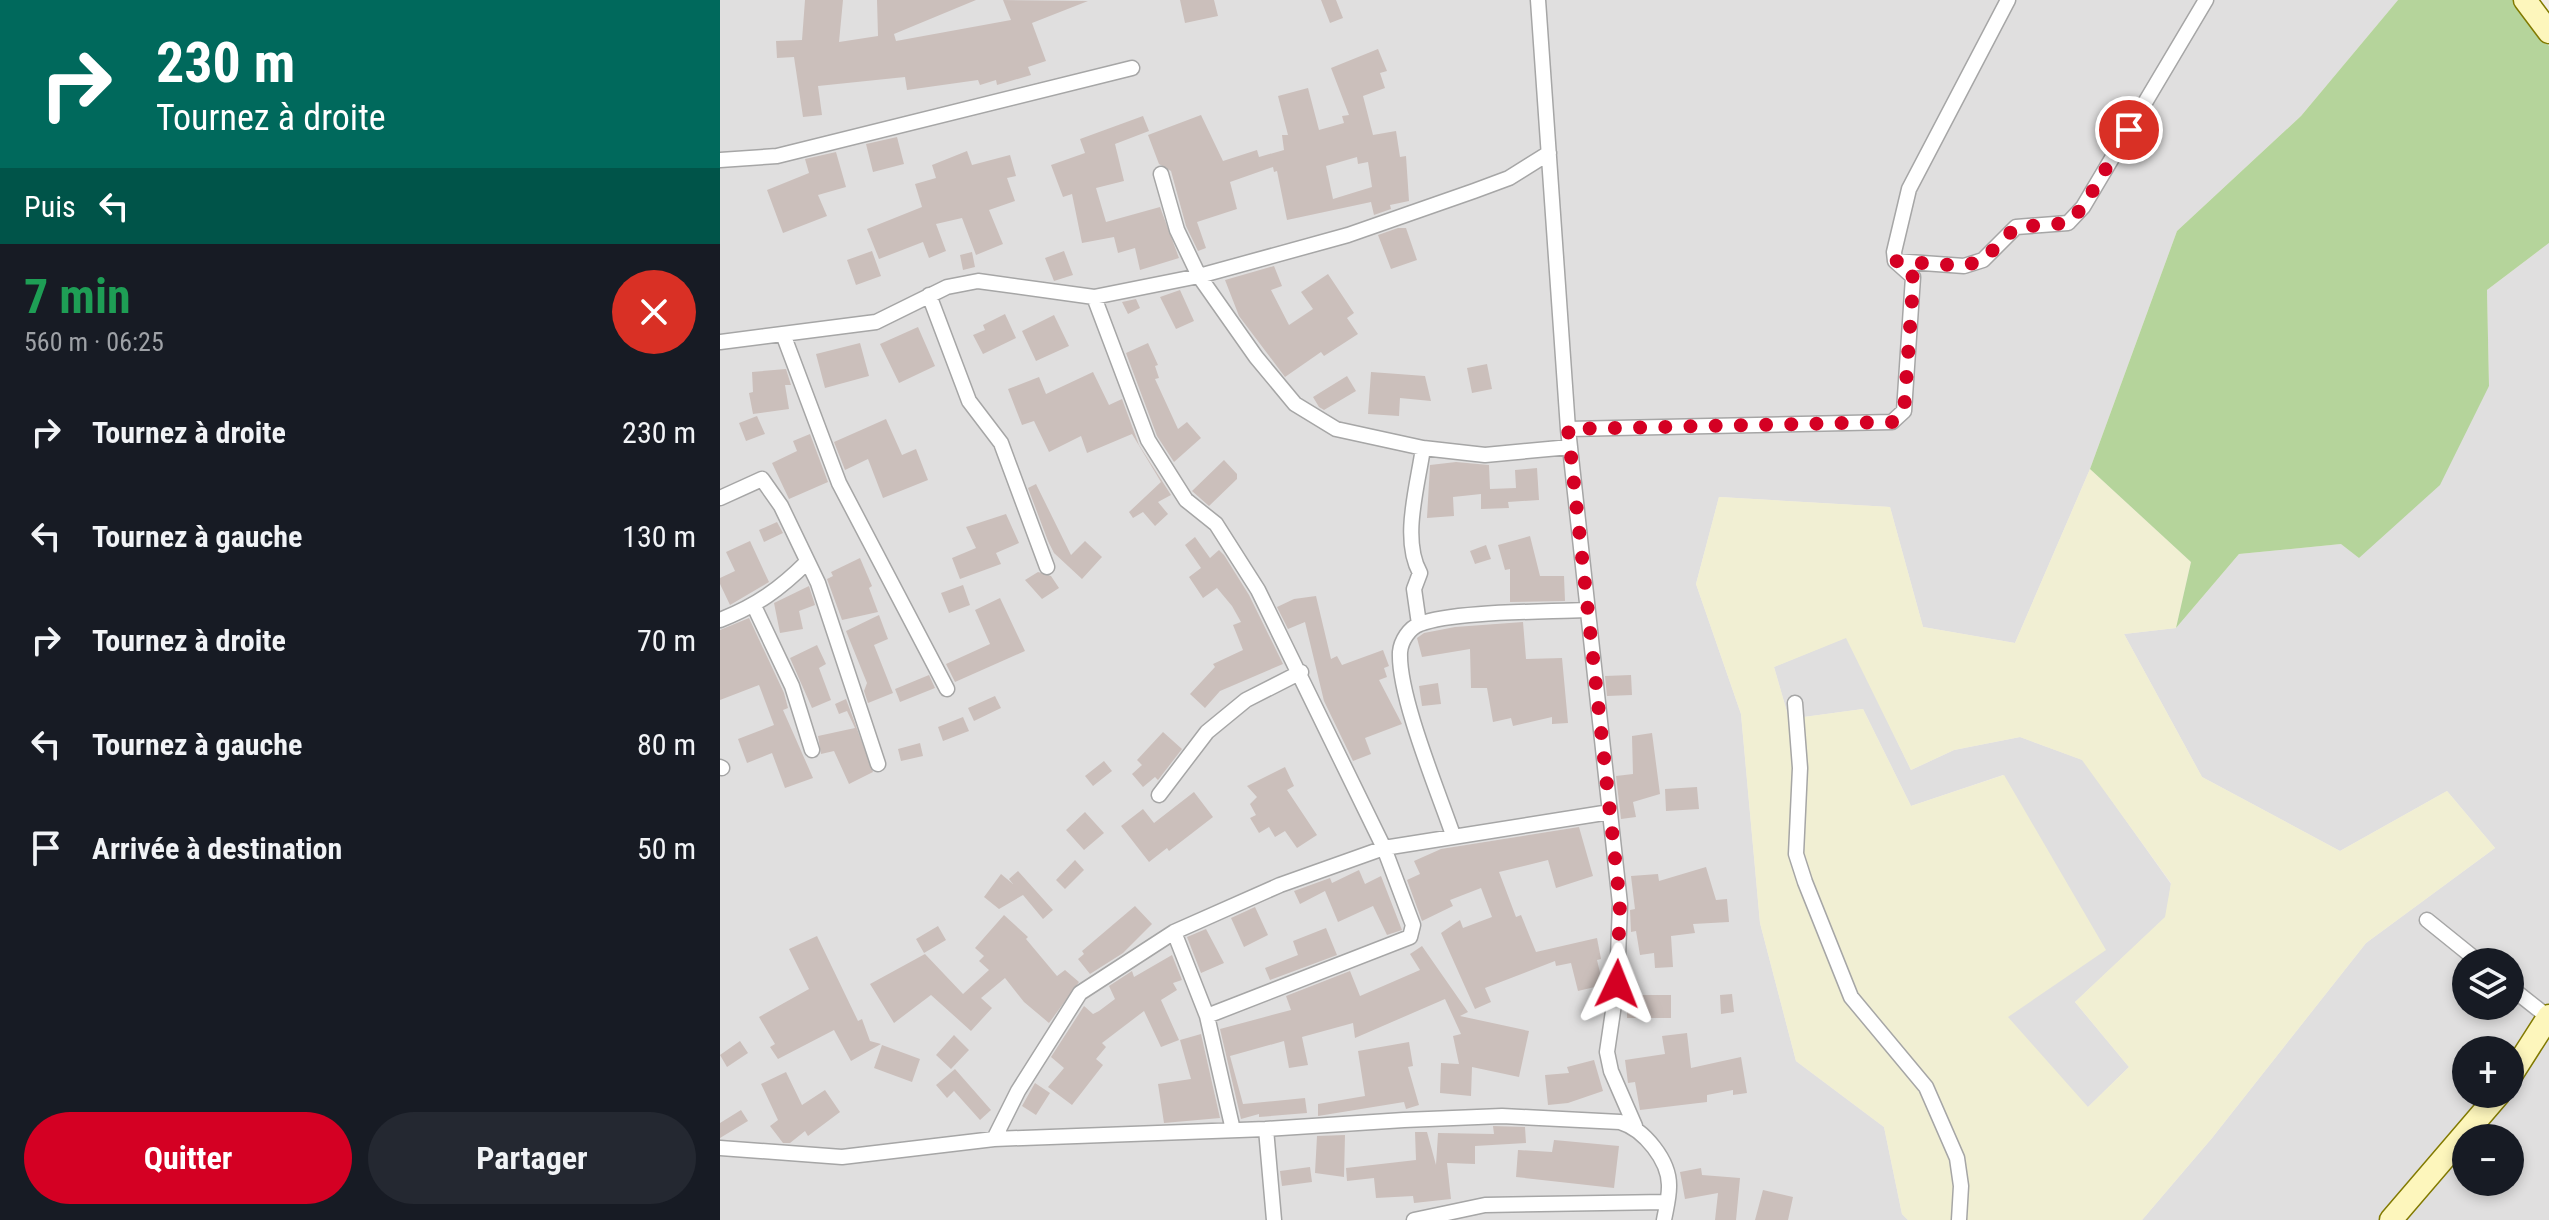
<!DOCTYPE html>
<html lang="fr">
<head>
<meta charset="utf-8">
<style>
	body { margin:0; font-family:"Roboto Condensed",sans-serif; background:#242831; color:#f1f3f6; height:100vh; display:flex; flex-direction:column; font-size:30px; white-space:nowrap }
	* { box-sizing:border-box; margin:0 }
	p { font-size:26px; color:#9ea1a6 }
	.icon { flex:none; width:44px; height:44px; fill:none; stroke:currentColor; stroke-width:2; stroke-linecap:round; stroke-linejoin:round }
	.map { position:relative; flex:1; overflow:hidden }
	.drawer { display:flex; flex-direction:column; background:#171b24; width:720px }
	.drawer>* { flex:none }
	.top-card { background:#00695c; color:#fff; overflow:hidden }
	.fabs { position:absolute; left:1732px; top:948px; display:grid; gap:16px }
	.fabs a { display:grid; place-items:center; width:72px; height:72px; border-radius:50%; background:#171b24; box-shadow:0 4px 12px #0003; font-size:40px }
	.pin { position:absolute; display:grid; place-items:center; width:68px; height:68px; color:#fff; margin:-34px; border:4px solid #fff; border-radius:50%; box-shadow:0 2px 8px #0007 }
	.me { position:absolute; width:88px; margin:-44px; rotate:2deg; stroke-linejoin:round; filter:drop-shadow(0 0 6px #0008) }
	.turn { display:flex; align-items:center; gap:28px; height:168px; padding:0 24px; font-size:36px }
	.turn .icon { width:104px; height:104px; stroke-width:2.5 }
	.turn b { display:block; font-size:56px; line-height:68px }
	.then { display:flex; align-items:center; height:76px; padding:0 24px; background:#0003; gap:16px; font-size:30px }
	.round { display:grid; place-items:center; flex:none; width:84px; height:84px; border-radius:42px; background:#242831 }
	.summary { display:flex; align-items:center; justify-content:space-between; height:136px; padding:0 24px }
	h1 { font-size:48px; font-weight:700; line-height:60px; color:#1e9e55 }
	.cta { display:flex; gap:16px; margin-top:auto; padding:16px 24px }
	.cta a { flex:1; height:92px; border-radius:48px; background:#d40023; color:#fff; font-size:32px; font-weight:700; line-height:92px; text-align:center }
	.cta a+a { background:#242831; color:#f1f3f6 }
	ul { padding:0; list-style:none }
	li { display:flex; align-items:center; gap:24px; height:104px; padding:0 24px }
	li div { flex:1 }
	li b { display:block; font-size:30px }
	li em { font-style:normal }
	main { display:flex; flex:1; min-height:0 }
	.map>svg:first-child { display:block }
	.residential { fill:#e0dfdf; fill-rule:evenodd }
	.farmland { fill:#f1efd3; fill-rule:evenodd }
	.forest { fill:#b5d49b }
	.building { fill:#cbbfbb; fill-rule:evenodd }
	.lines { fill:none; stroke-linecap:round; stroke-linejoin:round }
	.street-casing { stroke:#a6a6a6; stroke-width:17 }
	.secondary-casing { stroke:#827a00; stroke-width:25 }
	.street { stroke:#fff; stroke-width:14 }
	.secondary { stroke:#fdf6bc; stroke-width:22 }
	.route { stroke:#d40023; stroke-width:14; stroke-dasharray:0 25.2 }
</style>
</head>
<body>
<main>
<section class="drawer">
<div class="top-card">
<div class="turn"><svg class="icon" aria-label="right" viewBox="0 0 24 24"><path d="M7 20v-9h11M14 6l5 5-5 5"/></svg><div><b>230 m</b>Tournez à droite</div></div>
<div class="then">Puis<svg class="icon" aria-label="left" viewBox="0 0 24 24"><path d="M17 20v-9H6M10 6l-5 5 5 5"/></svg></div>
</div>
<div class="summary"><div><h1>7 min</h1><p>560 m · 06:25</p></div><a class="round" style="background:#d93025;color:#fff"><svg class="icon" aria-label="close" viewBox="0 0 24 24"><path d="M6 6l12 12M18 6L6 18"/></svg></a></div>
<ul>
<li><svg class="icon" aria-label="right" viewBox="0 0 24 24"><path d="M7 20v-9h11M14 6l5 5-5 5"/></svg><div><b>Tournez à droite</b></div><em>230 m</em></li>
<li><svg class="icon" aria-label="left" viewBox="0 0 24 24"><path d="M17 20v-9H6M10 6l-5 5 5 5"/></svg><div><b>Tournez à gauche</b></div><em>130 m</em></li>
<li><svg class="icon" aria-label="right" viewBox="0 0 24 24"><path d="M7 20v-9h11M14 6l5 5-5 5"/></svg><div><b>Tournez à droite</b></div><em>70 m</em></li>
<li><svg class="icon" aria-label="left" viewBox="0 0 24 24"><path d="M17 20v-9H6M10 6l-5 5 5 5"/></svg><div><b>Tournez à gauche</b></div><em>80 m</em></li>
<li><svg class="icon" aria-label="arrive" viewBox="0 0 24 24"><path d="M6 21V4h12l-3 4 3 4H6"/></svg><div><b>Arrivée à destination</b></div><em>50 m</em></li>
</ul>
<div class="cta"><a>Quitter</a><a>Partager</a></div>
</section>
<div class="map">
<svg width="1829" height="1220" viewBox="0 0 1829 1220">
	<rect width="100%" height="100%" fill="#f2ede8"/>
	<path class="residential" d="M0 0H1678L1581 116 1457 231 1370 469 1295 643 1203 627 1170 507 999 497 976 584 1021 714 1040 923 1076 1061 1164 1127 1182 1214 1188 1220H0Z
		M1829 243V1220H1422L1492 1138 1646 943 1775 848 1727 791 1620 851 1482 777 1404 634 1456 628 1519 554 1621 544 1769 386 1767 290ZM1746 962H1790V1006H1746ZM1746 1050H1790V1094H1746ZM1746 1138H1790V1182H1746Z
		M1127 637 1191 770 1234 750 1300 737 1363 760 1451 884 1446 917 1355 1002 1409 1067 1367 1108 1287 1017 1283 775 1191 806 1143 709 1069 719 1054 667Z"/>
	<path class="farmland" d="M1370 469 1471 562 1456 628 1404 634 1482 777 1620 851 1727 791 1775 848 1646 943 1492 1138 1422 1220H1188L1182 1214 1164 1127 1076 1061 1040 923 1021 714 976 584 999 497 1170 507 1203 627 1295 643ZM1126 638 1191 770 1234 750 1300 737 1362 760 1451 883 1445 917 1355 1002 1409 1067 1368 1107 1288 1017 1386 950 1284 775 1191 806 1143 709 1069 719 1054 667Z"/>
	<path class="forest" d="M1678 0H1793L1829 46V243L1767 290 1769 386 1720 485 1639 558 1621 544 1519 554 1456 628 1471 562 1370 469 1457 231 1581 116Z"/>
	<path class="building" d="M85 0H123L119 42 158 36 157 0H256L174 34 176 41 291 20 283 0 368 1 312 23 326 61 308 67 311 75 277 85 276 80 260 85 258 80 187 90 185 77 98 86 102 115 83 117 74 57 57 58 56 41 82 40Z
		M460 0H494L498 16 465 23Z
		M601 0H616L623 18 610 23Z
		M658 49 667 71 660 73 665 88 643 96 653 135 676 131 680 157 686 156 689 201 670 205 671 209 654 215 651 202 567 220 557 171 554 172 553 167 510 182 517 209 477 222 486 248 478 251 466 226 451 171 439 164 428 135 481 115 503 161 537 150 539 157 564 150 562 135H568L558 96 588 88 599 130 624 123 622 116 629 115 611 68ZM637 157 638 164 648 162 652 187 613 199 606 166Z
		M423 116 429 131 395 144 404 181 376 188 386 222 440 207 459 258 420 270 415 248 398 253 394 237 362 243 352 194 343 197 331 165 365 153 360 139Z
		M177 137 184 164 153 172 146 144Z
		M247 151 252 165 290 155 296 176 287 178 295 201 269 210 283 244 256 255 242 218 216 224 226 251 209 258 203 242 159 259 147 229 202 207 195 184 216 178 212 165Z
		M116 152 126 187 98 195 107 216 63 233 47 190 89 173 85 159Z
		M678 228H686L697 260 671 269 658 235Z
		M152 251 161 276 136 285 127 260Z
		M344 251 353 275 334 281 325 258Z
		M252 252 255 267 243 270 240 255Z
		M554 266 562 286 551 290 569 325 593 309 581 292 608 274 634 313 627 318 638 334 604 356 601 352 565 377 519 316 505 280Z
		M460 290 474 321 456 329 440 297Z
		M416 299 420 308 408 314 402 302Z
		M285 314 296 338 263 354 253 335 265 330 263 325Z
		M334 315 349 346 316 361 302 331Z
		M198 327 215 366 179 383 160 344Z
		M140 343 149 376 105 388 96 354Z
		M428 343 438 365 435 366 439 378 435 379 458 429 467 422 481 438 454 462 437 436 406 353Z
		M767 364 772 389 752 393 747 368Z
		M66 369 71 385H65L69 409 33 414 29 393 33 392 32 372Z
		M373 372 389 405 402 399 419 445 451 495 438 502 448 514 435 526 423 512 413 518 409 512 441 482 412 434 367 453 361 436 329 452 314 421 302 425 288 389 319 377 326 394Z
		M651 372 705 376 711 401 680 398 679 416 648 414Z
		M627 376 636 391 604 410 599 407 593 397Z
		M37 416 45 434 26 441 19 423Z
		M166 419 182 455 196 449 208 480 163 498 148 459 125 470 114 442Z
		M90 434 108 482 69 499 52 463 77 451 73 441Z
		M504 460 517 474V479L489 506 472 491Z
		M736 462 769 465 770 489 796 488 795 470 817 468 819 500 788 502 789 508 761 509V494L733 497 734 516 707 518 710 465Z
		M316 484 351 555 365 541 382 557 362 579 334 553 328 541 308 488Z
		M286 514 299 543 276 553 281 564 240 579 232 558 256 548 246 527Z
		M57 522 63 533 44 542 39 530Z
		M810 536 820 576H844L845 601 790 602V569L785 570 778 545Z
		M475 537 490 558 499 550 504 555 529 595 563 664 500 691 485 708 470 694 495 667 493 664 523 650 513 625 521 622 512 606 497 588 483 598 469 577 481 568 465 545Z
		M30 541 49 582 10 605 0 584V578L15 571 6 552Z
		M766 545 771 559 755 564 750 551Z
		M140 558 152 586 149 588 158 612 122 620 107 579 113 576 111 572Z
		M318 572 331 576 339 588 322 599 305 580Z
		M243 585 250 605 229 613 221 593Z
		M89 586 95 605 79 611 83 629 60 633 54 603Z
		M596 596 611 659 617 656 622 665 663 650 669 666 664 668 667 677 659 680 682 724 645 738 651 754 633 761 604 701 585 622 568 629 557 607 574 599Z
		M280 598 305 651 235 682 226 664 270 644 255 610Z
		M159 615 168 639 154 645 173 693 148 703 144 691 147 683 126 631Z
		M29 618 64 693 68 708 63 710 93 778 65 788 52 753 27 763 18 739 54 725 39 685 0 700V630Z
		M803 622 806 659 842 658 848 723 832 724V717L793 726 791 718 773 722 767 688H751L750 649 702 657 697 638 704 633 735 627Z
		M97 645 106 664 99 668 111 700 92 708 70 658Z
		M209 675 215 688 180 702 175 689Z
		M911 675 912 695 887 696 885 676Z
		M718 683 721 704 702 706 699 686Z
		M275 696 281 708 254 721 248 708Z
		M126 699 153 772 129 784 114 751 101 754 98 736 135 728 127 711 119 714 115 704Z
		M243 717 249 731 223 741 218 727Z
		M443 732 462 749 438 780 435 777 423 787 412 774 422 765 417 760Z
		M932 733 940 794 913 802 916 817 901 819 896 776 913 774 912 736Z
		M200 743 203 756 181 761 178 749Z
		M384 761 392 771 373 786 365 776Z
		M565 767 574 786 567 790 597 835 577 848 565 831 555 837 549 827 539 833 530 818 536 815 530 804 537 797 527 786Z
		M977 787 979 809 946 811 945 789Z
		M474 792 493 817 449 851 447 848 429 862 401 826 423 809 434 823Z
		M365 812 384 833 364 850 346 830Z
		M859 827 873 876 836 888 828 860 779 872 796 917 801 915 816 952 877 938 881 959 877 960 883 985 858 991 851 963 836 966 835 961 765 988 771 1002 755 1009 721 933 740 920 743 928 772 917 761 888 730 900 733 906 702 921 687 880 700 874 694 861 721 849Z
		M355 860 364 870 345 889 336 880Z
		M986 867 996 900 1007 899 1009 922 973 924 975 933 951 936 953 967 935 968 934 953 920 955 916 931 911 932 910 910 915 909 911 876 938 874 939 881Z
		M639 870 645 884 661 876 682 930 667 935 653 906 618 922 605 891 580 904 574 891 610 878 612 883Z
		M298 871 333 910 323 919 303 895 279 909 264 897 281 874 293 884 289 879Z
		M415 906 432 924 403 953 370 974 358 959 364 954 362 951Z
		M535 907 548 935 524 947 511 918Z
		M284 915 308 937 306 939 337 976 345 970 359 982 329 1023 304 1002 285 978 261 998 272 1008 251 1031 211 995 174 1023 150 984 205 954 243 994 269 970 259 961 264 956 255 948Z
		M218 926 226 940 204 953 196 939Z
		M606 928 617 955 550 980 545 968 578 955 573 941Z
		M486 929 504 963 481 973 467 937Z
		M97 936 138 1021 142 1019 150 1041 161 1044 131 1061 114 1030 58 1059 50 1047 55 1044 39 1017 89 989 69 949Z
		M702 946 748 1012 740 1016 809 1031 799 1077 752 1067 751 1096 720 1093 721 1063 739 1064 733 1036 741 1034 725 999 635 1038 633 1023 582 1037 588 1065 569 1068 564 1041 510 1056 523 1104 585 1098 587 1113 539 1117V1114L521 1119 500 1029 571 1010 566 996 630 971 640 996 700 970 690 954Z
		M452 955 462 980 453 983 457 990 441 1000 459 1040 441 1047 424 1011 382 1043 386 1047 376 1059 383 1065 352 1105 328 1087 344 1068 331 1057 364 1006 373 1014 379 1011 395 999 389 986 412 971 414 977Z
		M1012 994 1014 1012 1001 1014 1000 995Z
		M907 995H951V1018H907Z
		M967 1033 971 1068 1021 1057 1027 1093 1013 1095V1090L987 1095V1102L920 1110 915 1082 908 1083 905 1060 945 1054 942 1036Z
		M481 1034 500 1118 444 1123 438 1084 471 1079 460 1040Z
		M234 1035 249 1050 231 1069 216 1055Z
		M20 1041 28 1053 7 1067 0 1055Z
		M689 1042 693 1066 688 1067 699 1105 686 1109 684 1102 598 1116V1104L645 1096 638 1051Z
		M162 1045 200 1059 192 1082 154 1068Z
		M874 1060 883 1091 848 1103 828 1105 825 1075 849 1073 847 1067Z
		M235 1069 271 1110 260 1120 234 1091 227 1098 216 1085Z
		M66 1072 82 1105 105 1090 120 1112 88 1136 85 1131 70 1143H63L50 1126 58 1120 41 1084Z
		M315 1083 330 1093 316 1115 302 1106Z
		M21 1110 28 1121 0 1138V1123Z
		M773 1126 805 1127 806 1143 755 1146V1164L727 1163 731 1199 694 1203 693 1196 656 1198 654 1178 627 1181 626 1168 696 1160 695 1132H707L716 1165 718 1133 774 1134Z
		M625 1135 624 1177 595 1173 597 1136Z
		M834 1140 899 1146 894 1188 796 1177 798 1150 832 1152Z
		M590 1167 592 1182 562 1186 560 1171Z
		M981 1168 982 1175 1020 1178 1016 1220H995L998 1193 965 1199 960 1172Z
		M1043 1190 1073 1197 1068 1220H1035Z"/>
	<g class="lines">
		<g class="street-casing">
			<path id="street" d="M818 0 848 429 900 904 897 984 887 1052 891 1071 915 1126
				M0 160 57 156 412 68
				M441 174 457 230 479 276 536 357 575 404 616 429 703 448 765 455 850 447
				M1175 261 1244 266 1263 260 1296 227 1348 223 1363 207 1486 0
				M209 295 249 401 281 443 327 567
				M374 297 428 440 466 500 496 524 538 590 664 848 693 925 690 937 487 1016
				M63 334 119 483 227 689
				M0 342 156 322 227 287 258 281 374 297 479 276 628 235 754 191 789 178 829 153
				M848 429 1172 422 1184 411 1193 277 1175 261 1174 252 1189 189 1288 0
				M0 498 42 479 61 506 98 583 158 764
				M34 606 72 686 92 750
				M0 620C36 606 60 589 87 562
				M699 624 694 589 700 573C681 539 698 485 703 448
				M1075 703 1080 768 1076 854 1085 882 1131 997 1206 1087 1237 1158 1241 1186 1239 1220
				M0 767 2 768
				M439 795 487 732 526 700 581 672
				M733 835C718 791 678 696 680 652 681 641 689 628 700 624 732 611 826 612 865 610
				M1707 920 1759 962
				M454 932 487 1016 513 1130
				M1790 987 1828 1017
				M546 1129 554 1220
				M274 1139 298 1091 360 993 454 932 560 885 664 848 890 812
				M0 1148 122 1157 274 1139 546 1129 684 1120 782 1116 900 1122C924 1129 950 1161 949 1187 949 1198 946 1209 944 1220
				M694 1220 765 1205 946 1202"/>
		</g>
		<g class="secondary-casing">
			<path id="secondary" d="M1805 0 1829 32
				M1790 1077 1829 1016
				M1671 1220 1779 1094"/>
		</g>
		<use href="#street" class="street"/>
		<use href="#secondary" class="secondary"/>
	</g>
	<g class="lines">
		<path class="route" d="M897 984 900 904 848 429 1172 422 1184 411 1193 286V277L1175 261 1244 266 1263 260 1296 227 1348 223 1363 207 1409 130"/>
	</g>
</svg>
<div class="fabs">
<a><svg class="icon" aria-label="layers" viewBox="0 0 24 24"><path d="M12 4l9 5-9 5-9-5zM3 14l9 5 9-5"/></svg></a>
<a>+</a>
<a>−</a>
</div>
<div class="pin" style="left:1409px;top:130px;background:#d93025"><svg class="icon" aria-label="arrive" viewBox="0 0 24 24"><path d="M6 21V4h12l-3 4 3 4H6"/></svg></div>
<svg class="me" style="left:897px;top:984px" viewBox="-20 -20 40 40"><path d="M0-17L14 15 0 8-14 15z" fill="#d40023" stroke="#fff" stroke-width="4"/></svg>
</div>
</main>
</body>
</html>
